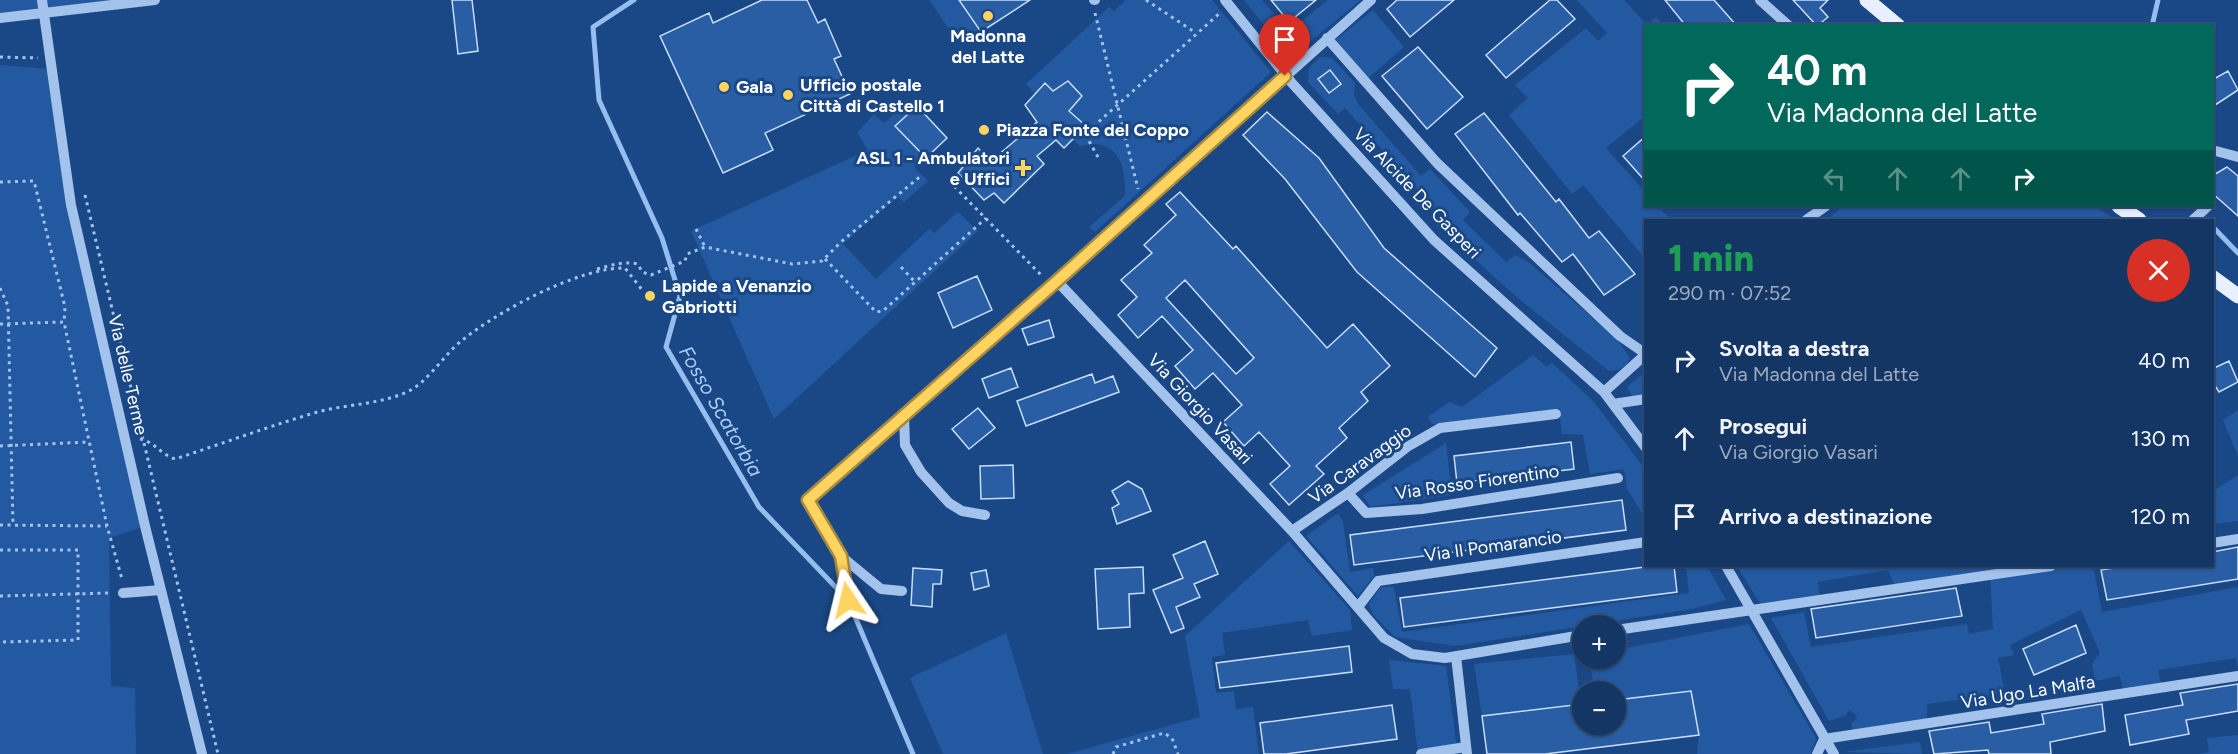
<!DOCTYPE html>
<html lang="it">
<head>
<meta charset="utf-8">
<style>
	body { margin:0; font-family:Figtree,sans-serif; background:#1d3e6b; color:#f1f3f6; height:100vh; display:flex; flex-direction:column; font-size:22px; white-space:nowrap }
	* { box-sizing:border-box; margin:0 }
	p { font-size:20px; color:#9dabbf }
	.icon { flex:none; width:33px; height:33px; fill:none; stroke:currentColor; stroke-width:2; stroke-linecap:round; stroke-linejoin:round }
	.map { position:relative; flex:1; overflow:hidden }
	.side { position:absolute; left:1644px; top:219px; width:570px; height:348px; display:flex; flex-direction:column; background:#143665; border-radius:0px; box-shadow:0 2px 4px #0004,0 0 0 2px #335079 }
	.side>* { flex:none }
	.hud { position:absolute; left:1644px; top:24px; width:570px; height:183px; border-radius:0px; box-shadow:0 2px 4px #0004,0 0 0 2px #335079; background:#00695c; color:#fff; overflow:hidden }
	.fabs { position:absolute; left:1572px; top:615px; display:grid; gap:12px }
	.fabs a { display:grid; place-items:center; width:54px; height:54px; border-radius:50%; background:#143665; box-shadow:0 2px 4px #0004,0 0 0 2px #335079; font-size:30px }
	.pin { position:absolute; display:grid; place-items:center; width:51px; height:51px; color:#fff; margin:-62px -26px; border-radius:50% 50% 50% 0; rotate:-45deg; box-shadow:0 0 6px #0007 }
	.pin .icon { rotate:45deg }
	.me { position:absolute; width:66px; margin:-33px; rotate:350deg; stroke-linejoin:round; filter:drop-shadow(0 0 4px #0008) }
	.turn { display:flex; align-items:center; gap:21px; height:126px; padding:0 24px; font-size:27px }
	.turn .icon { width:78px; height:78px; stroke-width:2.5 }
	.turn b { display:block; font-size:42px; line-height:51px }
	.lanes { display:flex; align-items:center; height:57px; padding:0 24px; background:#0003; justify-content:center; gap:30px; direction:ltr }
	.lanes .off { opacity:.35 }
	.round { display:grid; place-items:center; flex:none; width:63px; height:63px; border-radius:32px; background:#1d3e6b }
	.headline { display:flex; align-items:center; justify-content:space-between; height:102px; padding:0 24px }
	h1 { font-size:36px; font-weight:800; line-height:45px; color:#1e9e55 }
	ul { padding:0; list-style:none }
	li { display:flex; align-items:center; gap:18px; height:78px; padding:0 24px }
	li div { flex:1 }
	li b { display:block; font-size:22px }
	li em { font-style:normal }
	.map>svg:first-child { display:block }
	.green { fill:#2359a0; fill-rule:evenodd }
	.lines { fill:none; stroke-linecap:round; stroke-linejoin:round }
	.stream { stroke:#95bdee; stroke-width:5 }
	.building { fill:#295ea5; stroke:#c8ddf9; stroke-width:1.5; fill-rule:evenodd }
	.path { stroke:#a3c2ec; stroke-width:3; stroke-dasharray:3 4.5; stroke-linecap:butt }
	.minor { stroke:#a3c2ec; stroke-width:10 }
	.major { stroke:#e8f0ff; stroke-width:15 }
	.route-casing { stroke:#a5893e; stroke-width:15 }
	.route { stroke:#fed35f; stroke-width:10 }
	.poi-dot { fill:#fed35f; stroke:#1a4887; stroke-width:2 }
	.labels { text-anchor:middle; stroke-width:6; stroke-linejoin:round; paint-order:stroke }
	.poi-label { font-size:18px; font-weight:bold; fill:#fff; stroke:#1a4887; text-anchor:start }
	.street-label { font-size:18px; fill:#fff; stroke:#1a4887 }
	.water-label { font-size:20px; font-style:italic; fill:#aecdf4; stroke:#1a4887 }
</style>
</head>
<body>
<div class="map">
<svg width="2238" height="754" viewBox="0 0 2238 754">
	<rect width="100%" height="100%" fill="#1a4887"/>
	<path class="green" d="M0 0H155L0 18Z
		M929 0H959L980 32 960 45Z
		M1126 0H1212L1271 72 1095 232 1089 227 1125 196C1127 164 1116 136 1080 146L1073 140 1086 125 1078 119 1064 117 1082 96 1068 81 1053 91 1045 83 1035 94 1026 84 1109 7 1114 11Z
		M1244 0H1262L1289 31 1328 0H1361L1297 52 1282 48Z
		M1577 0H1624L1647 25 1656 17 1663 25 1646 26 1645 116 1606 148 1645 192 1646 206H1658L1671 220H1646L1645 253 1643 256 1583 185 1572 194 1509 115 1528 98 1515 85 1586 28 1598 41 1607 33Z
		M1373 10 1404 47 1365 81 1332 43Z
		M1320 57 1332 58 1355 83 1354 95 1358 104 1421 176 1430 169 1470 212 1463 220 1506 262 1515 255 1527 261 1617 339 1630 358C1626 368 1620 370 1609 371L1519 299 1435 224 1442 217 1345 108 1338 114 1308 82 1309 68ZM1330 70 1340 84 1329 93 1318 79Z
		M0 65 51 69 71 205 145 526 109 538 111 686 135 688 136 754H0Z
		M910 102 917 106 895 126 926 158 915 168 928 181 904 202 897 197 843 244 876 279 929 229 934 233 958 212 978 231 774 419 691 231 868 150 857 133 874 114 884 123Z
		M1843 206H2095L2115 220H1827Z
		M1533 355 1547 367 1552 363 1593 401 1645 469V518L1627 489 1624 469 1590 474 1583 435 1562 434 1559 409 1433 424 1428 417 1449 402 1462 407Z
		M1645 372V399L1635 401 1627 387Z
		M2238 410V456L2223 420Z
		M1446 443 1452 495 1370 507 1363 495Z
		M2238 475V521L2213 524V491Z
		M1338 513 1343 522 1350 572 1373 568 1374 576 1358 596 1306 536Z
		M1289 541 1350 610 1352 630 1312 636 1308 620 1222 633 1225 655 1212 657 1216 693 1234 691 1236 709 1253 707 1259 754H1067L1200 717 1185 636Z
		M1686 566H1707L1726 600 1692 609 1455 646 1395 637 1373 615 1369 604 1381 587H1394L1402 632 1689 593Z
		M1737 566H2093L2102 612 2238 587V669L2236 658 2158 670 2162 688 2124 694 2120 676 2095 681 2092 664 2100 653 2081 610 2010 645 2014 655 1998 658 2005 693 1927 704V724L1854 734 1851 724 1858 717 1850 710 1845 716 1829 721 1771 618 1804 612 1811 647 1967 624 1969 634 1993 629 1990 574 1895 587 1888 570 1818 582 1820 599 1763 608Z
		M1749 624 1816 738 1811 754H1697L1699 735 1691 692 1616 700V692L1595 691 1589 659 1616 658V650Z
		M1006 633 1043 754H943L910 678Z
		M1574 654 1581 704 1482 716 1474 664Z
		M1389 660 1446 666 1457 749 1418 754 1410 689H1393Z
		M2238 735V754H2199L2209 752 2207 738Z
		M1920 742 1922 754 1843 752Z"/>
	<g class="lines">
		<path class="stream" d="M634 0 593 27 599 100 662 238 680 296 666 347 759 507 848 600 913 754
			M2152 26 2158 0
			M2212 226 2238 253"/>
	</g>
	<path class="building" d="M452 0H472L478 51 458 54Z
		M762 0H807L818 23 825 19 841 56 834 59 850 94 765 133 773 150 723 173 660 36 709 13 713 23Z
		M959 0H1030L981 32Z
		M1271 0H1316L1289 22Z
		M1397 0H1454L1410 37 1387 9Z
		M1550 0H1557L1575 19 1506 78 1486 55Z
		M1665 0H1714L1737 26H1686Z
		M1793 0H1828L1820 8 1828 17 1817 26Z
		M1418 47 1463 97 1427 129 1382 76Z
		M1330 70 1341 84 1329 93 1318 79Z
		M2228 71 2238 90 2212 107V80Z
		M1068 81 1082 96 1069 111 1086 126 1064 148 1056 140 1037 156 1044 164 1004 203 994 193 984 200 958 173 978 148 991 161 1037 122 1025 105 1045 83 1053 91Z
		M917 106 947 138 926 158 895 126Z
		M1267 112 1319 158 1384 248 1497 348 1475 377 1357 272 1285 179 1243 135Z
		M1484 113 1556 202 1559 199 1589 238 1599 231 1635 274 1604 295 1573 254 1562 262 1520 213 1518 215 1455 134Z
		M1646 136V182L1623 156Z
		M2227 167 2238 176V216L2212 193V176Z
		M1180 192 1233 249 1236 246 1327 348 1353 324 1390 366 1361 392 1368 401 1339 428 1347 438 1316 466 1324 474 1289 505 1270 484 1290 466 1259 432 1244 446 1223 422 1242 405 1213 373 1195 389 1175 366 1193 350 1162 316 1138 338 1118 315 1137 297 1121 280 1152 253 1144 245 1176 215 1166 204ZM1185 280 1254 358 1236 374 1166 298Z
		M977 276 992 310 953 328 938 293Z
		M1049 320 1054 337 1028 345 1022 329Z
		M2229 361 2238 382 2219 392 2212 381V369Z
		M1011 368 1018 387 989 398 982 379Z
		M1092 374 1095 383 1113 376 1119 392 1026 426 1017 401Z
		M978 408 995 428 969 449 952 429Z
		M1571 442 1574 469 1457 483 1454 456Z
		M1013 465 1014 498 981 499 980 466Z
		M1128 481 1142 489 1151 511 1117 524 1112 508 1119 504 1112 491Z
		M1622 500 1626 530 1354 565 1350 535Z
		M1205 541 1218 574 1194 584 1200 597 1176 607 1184 628 1171 633 1153 590 1183 578 1173 555Z
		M2238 547V579L2107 600 2101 570 2127 566H2212V552Z
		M1653 566H1674L1677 592 1404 627 1400 598Z
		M1143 567 1144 593 1129 594 1130 627 1098 629 1095 569Z
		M913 568 942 570 941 584H933L932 607 911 605Z
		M986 570 989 586 974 590 971 573Z
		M1956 588 1962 616 1816 638 1811 609Z
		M2076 625 2086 653 2034 675 2023 649Z
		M1349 646 1352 672 1220 688 1216 663Z
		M2238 684V711L2186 720 2189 734 2130 745 2125 715 2183 705 2180 693Z
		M1691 691 1699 735 1545 754H1487L1482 716 1582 704V724H1616V700Z
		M2102 704 2105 731 2050 742 2051 754H1989L1988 750 1934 754 1929 731 1989 722 1991 733 2044 724 2042 714Z
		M1392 705 1397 739 1286 754H1264L1260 723Z"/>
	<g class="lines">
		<path class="path" d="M1146 0 1196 33
			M1095 13 1138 189
			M0 57 38 58
			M1098 157 1085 134 1220 13
			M949 181 1042 276
			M0 182 34 181 65 307 64 322
			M85 195 218 754
			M696 229 705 247
			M825 259 876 312 883 311 986 218
			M901 267 916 283
			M597 269C612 265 623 261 638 264L642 272 651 275 685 261 687 254 705 247 792 264 822 261 842 241 922 175
			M0 288 8 306 13 525
			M0 324 64 322 107 526 122 579
			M140 439C155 442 160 454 175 459 221 444 267 427 314 413 344 404 378 405 407 392 428 382 443 356 460 342 496 312 579 267 625 268L643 291
			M0 446 89 442
			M0 525 107 526
			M0 550H78V640L0 642
			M0 596 109 593
			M1113 754 1116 747 1164 733 1172 738 1178 754"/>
		<path class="minor" d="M42 0 71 205 145 526 202 754
			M1094 0H1095
			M1225 0 1291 82 1434 240 1604 392 1646 448
			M1371 0 1057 281 1292 531 1384 638 1412 654 1445 658 1582 635
			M1760 0 1789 26
			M0 18 155 0
			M1327 38 1437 163 1620 336 1646 354
			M2212 150 2238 157
			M1806 220 1826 206
			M2193 220 2208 206
			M1604 392 1646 354
			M1613 404 1646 399
			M904 416 905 445 921 472 949 503 962 511 985 515
			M1348 493 1366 513 1422 509 1618 478
			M1292 531 1348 493 1407 447 1440 428 1556 414
			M2212 543 2238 539
			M841 556 881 589 902 591
			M1726 566 1834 754
			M123 593 161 590
			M848 600 841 556 808 500 1057 281
			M1358 607 1378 581 1646 542
			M1616 630 2051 566
			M1456 656 1467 754
			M1824 739 2238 676
			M1421 754 1466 747
			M1817 754 1824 739"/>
		<path class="major" d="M1867 0 1898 26
			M2119 206 2139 220
			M2212 277 2238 296"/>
	</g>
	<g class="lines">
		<g class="route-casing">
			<path id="route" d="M848 600 841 556 808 500 1057 281 1285 76"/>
		</g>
		<use href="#route" class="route"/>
	</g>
	<g class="poi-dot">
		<circle cx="988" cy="16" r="6"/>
		<circle cx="724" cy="87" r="6"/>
		<circle cx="788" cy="95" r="6"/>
		<circle cx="984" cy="130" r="6"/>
		<path d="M1020 159h6v6h6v6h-6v6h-6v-6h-6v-6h6z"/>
		<circle cx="650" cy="296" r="6"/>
	</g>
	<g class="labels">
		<g class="poi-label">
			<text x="988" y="42" text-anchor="middle">Madonna<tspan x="988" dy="21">del Latte</tspan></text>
			<text x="800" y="91">Ufficio postale<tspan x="800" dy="21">Città di Castello 1</tspan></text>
			<text x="736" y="93">Gala</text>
			<text x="996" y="136">Piazza Fonte del Coppo</text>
			<text x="1010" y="164" text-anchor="end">ASL 1 - Ambulatori<tspan x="1010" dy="21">e Uffici</tspan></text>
			<text x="662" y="292">Lapide a Venanzio<tspan x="662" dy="21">Gabriotti</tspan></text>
		</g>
		<g class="street-label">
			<text transform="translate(1417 193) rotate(46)" y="6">Via Alcide De Gasperi</text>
			<text transform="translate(128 375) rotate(77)" y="6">Via delle Terme</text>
			<text transform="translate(1200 409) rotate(47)" y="6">Via Giorgio Vasari</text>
			<text transform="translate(1360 464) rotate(-36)" y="6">Via Caravaggio</text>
			<text transform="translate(1477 482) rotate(-8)" y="6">Via Rosso Fiorentino</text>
			<text transform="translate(1493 546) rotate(-8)" y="6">Via Il Pomarancio</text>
			<text transform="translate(2028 692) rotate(-9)" y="6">Via Ugo La Malfa</text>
		</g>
		<g class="water-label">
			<text transform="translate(721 411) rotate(60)" y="7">Fosso Scatorbia</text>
		</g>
	</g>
</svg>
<div class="fabs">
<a>+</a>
<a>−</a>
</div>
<div class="pin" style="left:1285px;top:76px;background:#d93025"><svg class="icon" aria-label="arrive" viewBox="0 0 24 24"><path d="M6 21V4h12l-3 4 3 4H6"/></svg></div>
<svg class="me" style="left:848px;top:600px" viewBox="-20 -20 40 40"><path d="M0-17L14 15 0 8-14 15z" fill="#fed35f" stroke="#fff" stroke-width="4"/></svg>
<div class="hud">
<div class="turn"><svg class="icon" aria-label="right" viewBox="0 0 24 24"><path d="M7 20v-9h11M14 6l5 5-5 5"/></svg><div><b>40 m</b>Via Madonna del Latte</div></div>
<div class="lanes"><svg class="icon off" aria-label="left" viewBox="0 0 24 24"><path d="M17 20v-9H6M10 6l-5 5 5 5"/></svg><svg class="icon off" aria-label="ahead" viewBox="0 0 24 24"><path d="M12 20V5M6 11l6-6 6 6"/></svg><svg class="icon off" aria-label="ahead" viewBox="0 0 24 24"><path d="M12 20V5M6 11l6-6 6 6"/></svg><svg class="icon" aria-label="right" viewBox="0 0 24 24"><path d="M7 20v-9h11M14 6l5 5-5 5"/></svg></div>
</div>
<section class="side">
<div class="headline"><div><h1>1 min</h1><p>290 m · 07:52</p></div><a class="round" style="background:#d93025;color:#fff"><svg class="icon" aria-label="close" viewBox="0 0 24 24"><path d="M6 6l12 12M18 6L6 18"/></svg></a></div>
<ul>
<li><svg class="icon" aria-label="right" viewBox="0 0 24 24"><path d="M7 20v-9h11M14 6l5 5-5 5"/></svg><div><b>Svolta a destra</b><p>Via Madonna del Latte</p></div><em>40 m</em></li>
<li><svg class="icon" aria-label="ahead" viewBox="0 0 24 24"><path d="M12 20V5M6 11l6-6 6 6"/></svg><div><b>Prosegui</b><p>Via Giorgio Vasari</p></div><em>130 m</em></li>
<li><svg class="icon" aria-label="arrive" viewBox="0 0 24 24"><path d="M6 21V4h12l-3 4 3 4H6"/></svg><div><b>Arrivo a destinazione</b></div><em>120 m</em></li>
</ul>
</section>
</div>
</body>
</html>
